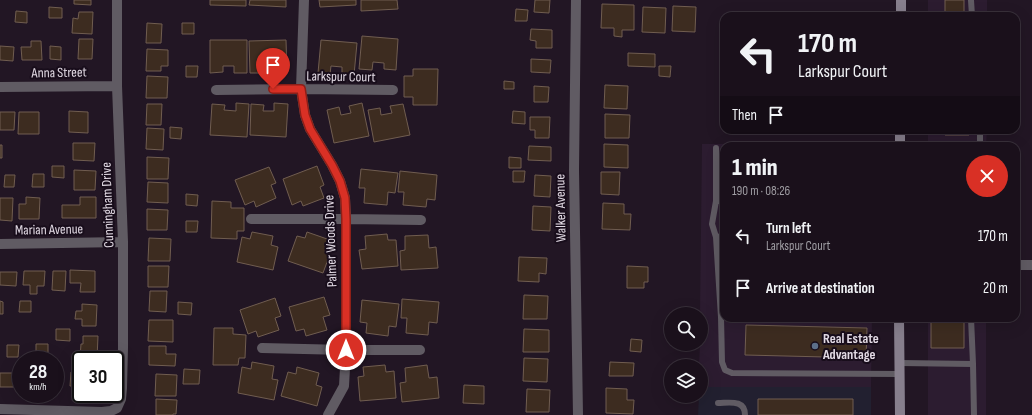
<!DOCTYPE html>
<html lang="en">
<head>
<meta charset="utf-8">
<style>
	body { margin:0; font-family:"Sofia Sans Condensed",sans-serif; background:#271e28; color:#f1f3f6; height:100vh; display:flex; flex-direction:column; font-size:15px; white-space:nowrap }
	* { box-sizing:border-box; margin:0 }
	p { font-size:13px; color:#9f9da3 }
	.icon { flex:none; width:22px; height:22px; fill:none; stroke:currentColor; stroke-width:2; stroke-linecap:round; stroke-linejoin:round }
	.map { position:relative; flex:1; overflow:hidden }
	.details { position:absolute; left:720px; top:142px; width:300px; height:180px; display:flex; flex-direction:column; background:#1a101b; border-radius:12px; box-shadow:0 4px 16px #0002,0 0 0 1px #38303a }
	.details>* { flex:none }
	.banner { position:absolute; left:720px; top:12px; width:300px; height:122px; border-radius:12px; box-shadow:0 4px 16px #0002,0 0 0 1px #38303a; background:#1a101b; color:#f1f3f6; overflow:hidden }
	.fabs { position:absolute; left:664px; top:307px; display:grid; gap:8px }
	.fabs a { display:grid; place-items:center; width:44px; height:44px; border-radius:50%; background:#1a101b; box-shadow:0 4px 16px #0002,0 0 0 1px #38303a; font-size:20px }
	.speed { position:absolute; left:12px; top:351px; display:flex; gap:8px; font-size:20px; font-weight:700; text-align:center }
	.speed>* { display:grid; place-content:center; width:52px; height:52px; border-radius:50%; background:#1a101b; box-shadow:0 4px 16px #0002,0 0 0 1px #38303a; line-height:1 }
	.speed small { font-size:10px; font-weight:400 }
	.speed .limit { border:2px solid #111; border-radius:6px; background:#fff; color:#111 }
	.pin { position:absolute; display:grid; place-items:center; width:34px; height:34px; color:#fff; margin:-41px -17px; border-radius:50% 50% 50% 0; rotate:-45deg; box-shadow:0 0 4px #0007 }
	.pin .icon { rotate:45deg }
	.me { position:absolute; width:44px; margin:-22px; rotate:0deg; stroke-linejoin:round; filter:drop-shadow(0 0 3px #0008) }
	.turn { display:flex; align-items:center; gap:14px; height:84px; padding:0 12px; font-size:18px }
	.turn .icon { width:52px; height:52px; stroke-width:2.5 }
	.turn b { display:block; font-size:28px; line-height:34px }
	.then { display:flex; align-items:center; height:38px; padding:0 12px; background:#0003; gap:8px; font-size:15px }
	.round { display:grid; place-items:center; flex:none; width:42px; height:42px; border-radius:21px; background:#271e28 }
	.overview { display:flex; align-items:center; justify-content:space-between; height:68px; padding:0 12px }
	h1 { font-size:24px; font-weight:800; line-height:30px }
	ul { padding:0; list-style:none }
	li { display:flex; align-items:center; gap:12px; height:52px; padding:0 12px }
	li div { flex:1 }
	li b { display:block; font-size:15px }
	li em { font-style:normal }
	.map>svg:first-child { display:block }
	.built { fill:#2c1c30 }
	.medical { fill:#222030 }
	.building { fill:#3d2c20; stroke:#705d50 }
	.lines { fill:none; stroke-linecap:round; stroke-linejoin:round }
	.lane { stroke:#605b63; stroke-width:6 }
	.street { stroke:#605b63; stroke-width:10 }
	.secondary { stroke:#877f8d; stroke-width:10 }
	.route-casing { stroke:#8d1f18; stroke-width:10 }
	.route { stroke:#d93025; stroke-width:7 }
	.service-dot { fill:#5c6f8a; stroke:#180d1b; stroke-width:1.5 }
	.labels { text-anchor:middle; stroke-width:4; stroke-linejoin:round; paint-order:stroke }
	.street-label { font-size:14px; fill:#e2dae4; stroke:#180d1b }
	.poi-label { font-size:14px; font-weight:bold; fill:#e2dae4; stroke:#180d1b; text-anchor:start }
</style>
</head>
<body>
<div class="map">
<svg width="1032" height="415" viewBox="0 0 1032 415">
	<rect width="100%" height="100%" fill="#221624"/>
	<path class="built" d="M928 0H987V16H928Z
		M928 130H987L986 146H928Z
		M874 143V146H724V318H872L871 387H701V366H699L700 344H701V314H700L702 144Z
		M928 318H986V415H928Z"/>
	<path class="medical" d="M701 387H871V415H698L699 396H701Z"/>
	<path class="building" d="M74 0H91V5L74 4Z
		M210 0H246V6L210 5Z
		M250 0H286V7L249 5Z
		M319 0H356V5L320 7Z
		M361 0H397L398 9 361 11Z
		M535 0H550L549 13 534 12Z
		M945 0H964V16H945Z
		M602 4 634 5V30H622V37L614 36V28H601Z
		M673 6 696 7 695 32 672 31Z
		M49 7 62 8V18H49Z
		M643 7 666 8 665 33 642 32Z
		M516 9 528 10 527 21H515Z
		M16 11 27 12V23L15 22Z
		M79 12H93L92 34 72 33 73 18 78 19Z
		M147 23 162 24 161 43H146Z
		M182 23H194V34H182Z
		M531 29 552 30V48H536V41L530 40Z
		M362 36 398 39 396 70 384 69V63L373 62 372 70 359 69Z
		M79 39H93L92 59H78Z
		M210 40H247V73H234V66H223V72L210 73Z
		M286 40 287 73 274 74V66H263V73H250L249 41Z
		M321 40 357 43 354 75 342 74V67L331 66 330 74 318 73Z
		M31 41H41L42 60H22L21 47H31Z
		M0 46 14 47 13 61 0 60Z
		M50 46 61 47V60L50 59Z
		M147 49 168 50V66H161V71H146Z
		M628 53 655 54V67L628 66Z
		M531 59 551 60 550 73 531 72Z
		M186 66H198L197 77H186Z
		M659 66H671L670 77 659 76Z
		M413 69H438L437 105H413V97H404V76H413Z
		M147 76 168 77 167 98H146Z
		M504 81 514 82V89H504Z
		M605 85 628 86 627 109 604 108Z
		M534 86 549 87 548 102H534Z
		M236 103 249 104 247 137 210 135 212 104 225 105 224 110 236 111Z
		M274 103 288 104 286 137 250 135 251 104 264 105 263 111H274Z
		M362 103 369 136 334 143 327 110 339 107 341 115 351 113 349 106Z
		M147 104H162L161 125H146Z
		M403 104 410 135 374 142 368 110 380 108 381 115 392 113 390 106Z
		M69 111 88 112V133L69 132Z
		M513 111 525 112V124L512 123Z
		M0 112H15L14 130H0Z
		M19 112H39V134H18Z
		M605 114 630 115 629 138H605Z
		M530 117H550L549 138H535V130H530Z
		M170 127 182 128 181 139 170 138Z
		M147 128 164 129 163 150 146 149Z
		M945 130H969V135H945Z
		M73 143H95L94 161 73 160Z
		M604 144 628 145V168L604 167Z
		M0 145H2V158H0Z
		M529 146 551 147V161L528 160Z
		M147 157 169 158 168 179H147Z
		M509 157 521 158V168H509Z
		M52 166H64V178L52 177Z
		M317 166 324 185 320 187 324 198 303 206 301 201 292 205 283 179Z
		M269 167 276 183 271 185 276 198 256 207 254 201 245 205 235 180Z
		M361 169 398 173 395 193 388 192 387 205 364 203 365 188H359Z
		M74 170 96 171 95 190H74Z
		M400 171 437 175 435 200 427 199 426 207 403 205 404 192H398Z
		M513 171H525L524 182H513Z
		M601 172H620L619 195 601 194Z
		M33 174H44V187H32Z
		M5 175H15L14 187H4Z
		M535 175 551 176 550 197 534 196Z
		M148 182 168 183V203L147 202Z
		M186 194 198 195 197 206 186 205Z
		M26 197 40 198 39 219H19V204H26Z
		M80 197H96V218H62V205H80Z
		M0 198H13L12 221 0 220Z
		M212 201 231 202V208H244V231H237V239L211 238Z
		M603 203 624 204V214H631L630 230 602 229Z
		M533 206 551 207 550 231 532 230Z
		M147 209 168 210 167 230H147Z
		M186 221H198L197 232H186Z
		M252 232 273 236 271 245 278 247 273 270 237 262 242 237 250 239Z
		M307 232 330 240 325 252 330 254 323 273 288 261 297 236 305 238Z
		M387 234 388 240H396L398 266 362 269 359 250 366 249 365 236Z
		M428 235 429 248 436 247 438 268 401 270 400 251 405 250V236Z
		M149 238 171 239 170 261H148Z
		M519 257 547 258 546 274 539 273V282L518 281Z
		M148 266H169L168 287H148Z
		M627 266 648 267V282H644V288H627Z
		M70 270 95 271V292H80L81 283H70Z
		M24 271H45L44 286H37V294H30V285H23Z
		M53 271H66L65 291 52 290Z
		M0 272H17L16 286 0 285Z
		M150 291H167L166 312 149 311Z
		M524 295 548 296 547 319H523Z
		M324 297 330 315 323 317 327 330 306 336 304 329 296 331 289 307Z
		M275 298 281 316 275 318 279 330 258 337 256 331 248 334 240 310Z
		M402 299 439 302 437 323 429 322 428 335 406 333 407 318H401Z
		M362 300 399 304 396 327 389 326 388 336 366 333 367 323 360 322Z
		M0 301 3 302V314H0Z
		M20 301H31V312H19Z
		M178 302 192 303 191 315 178 314Z
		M82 304 97 305 96 326H82V319H75L76 311H82Z
		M931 318H964V348H931Z
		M149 320H173V342L148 341Z
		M746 325 867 328 866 358 745 355Z
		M214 328H233V334L246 335 245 358H239L238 365H213Z
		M56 329H70V341L56 340Z
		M524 329 549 330V352H523Z
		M83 336H98L97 359 80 358 81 344H83Z
		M631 339 642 340 641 352 630 351Z
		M36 344H48V355H36Z
		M7 345H19L18 357H7Z
		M149 346H166V354H176L175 366 149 365Z
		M524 358 548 359 547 382 523 381Z
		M252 362 274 366 272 379 278 380 274 400 238 393 242 367 251 369Z
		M610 362 634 363 633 376H609Z
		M79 364H81V386H70L71 372H78Z
		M385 365 386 372 394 371 396 398 360 401 358 377 364 376 363 367Z
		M427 365 429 378 437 377 439 398 402 402 400 383 406 382 405 368Z
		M297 367 319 373 316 385 322 387 317 406 281 396 288 372 296 374Z
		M184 369 200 370 199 384H183Z
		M0 373H15L14 387H0Z
		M156 374 177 375 176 396H155Z
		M464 385 484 386V404L463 403Z
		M606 388 627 389V400H634L633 414 606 413Z
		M527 389 550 390 549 412H526Z
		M156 399 177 400 176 414H173V415H156Z
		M758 399H853V415H758Z"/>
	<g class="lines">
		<path class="lane" d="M971 0 972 16
			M980 146V130
			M716 148V201H724
			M716 201 712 224 716 237
			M724 236 716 237 721 317 722 362 725 370 732 373 900 374
			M785 318 899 320
			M971 318 973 364
			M900 363 973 364 974 415
			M718 403C729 403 745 399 745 415"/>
		<path class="street" d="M304 0 301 89 305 115 310 129 332 165 340 181 345 198 346 219V350L344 386 328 415
			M576 0 574 170 578 415
			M0 87 117 86
			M216 90 301 89 393 90
			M251 219H346L421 220
			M0 244 123 242
			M1016 265H1032
			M262 348 346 350H420
			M0 409 102 412 111 411 117 408 121 399 122 388 123 348V242L117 86V0"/>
		<path class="secondary" d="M901 16V0
			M900 146V130
			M899 318 900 415"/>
	</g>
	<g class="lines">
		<g class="route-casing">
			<path id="route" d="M273 89H301L305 115 310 129 332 165 340 181 345 198 346 219V350"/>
		</g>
		<use href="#route" class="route"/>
	</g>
	<circle class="service-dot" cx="815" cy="346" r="4"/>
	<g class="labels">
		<g class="street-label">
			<text transform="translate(59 72) rotate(-1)" y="5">Anna Street</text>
			<text transform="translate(341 76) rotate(1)" y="5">Larkspur Court</text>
			<text transform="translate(107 205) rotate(-92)" y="5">Cunningham Drive</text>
			<text transform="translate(560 208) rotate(-91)" y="5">Walker Avenue</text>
			<text transform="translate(49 229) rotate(-1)" y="5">Marian Avenue</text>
			<text transform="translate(330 241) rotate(-92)" y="5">Palmer Woods Drive</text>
		</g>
		<g class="poi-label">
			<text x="823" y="343">Real Estate<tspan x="823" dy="16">Advantage</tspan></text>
		</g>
	</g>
</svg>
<div class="fabs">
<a><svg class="icon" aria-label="search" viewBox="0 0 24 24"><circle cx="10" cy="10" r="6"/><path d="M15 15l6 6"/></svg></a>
<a><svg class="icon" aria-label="layers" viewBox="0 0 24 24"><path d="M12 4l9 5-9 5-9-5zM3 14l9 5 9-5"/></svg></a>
</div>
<div class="speed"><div>28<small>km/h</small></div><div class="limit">30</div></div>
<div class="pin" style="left:273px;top:89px;background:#d93025"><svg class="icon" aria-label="arrive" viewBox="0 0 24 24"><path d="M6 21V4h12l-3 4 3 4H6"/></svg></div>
<svg class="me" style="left:346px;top:350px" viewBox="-20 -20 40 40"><circle r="17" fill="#d93025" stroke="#fff" stroke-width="3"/><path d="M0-11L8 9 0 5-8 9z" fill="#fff"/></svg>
<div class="banner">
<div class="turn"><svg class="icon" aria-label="left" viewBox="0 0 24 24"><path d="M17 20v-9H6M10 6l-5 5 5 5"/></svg><div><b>170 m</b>Larkspur Court</div></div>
<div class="then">Then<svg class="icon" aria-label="arrive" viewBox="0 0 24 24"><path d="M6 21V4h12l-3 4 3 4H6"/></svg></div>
</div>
<section class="details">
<div class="overview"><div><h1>1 min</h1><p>190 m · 08:26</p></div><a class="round" style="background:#d93025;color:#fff"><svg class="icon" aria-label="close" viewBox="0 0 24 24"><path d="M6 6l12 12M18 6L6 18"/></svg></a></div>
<ul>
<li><svg class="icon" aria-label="left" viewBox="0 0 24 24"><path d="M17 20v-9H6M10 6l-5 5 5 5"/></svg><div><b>Turn left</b><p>Larkspur Court</p></div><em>170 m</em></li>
<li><svg class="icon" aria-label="arrive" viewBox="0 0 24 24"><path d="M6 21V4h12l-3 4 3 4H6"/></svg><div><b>Arrive at destination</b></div><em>20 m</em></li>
</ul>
</section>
</div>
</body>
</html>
